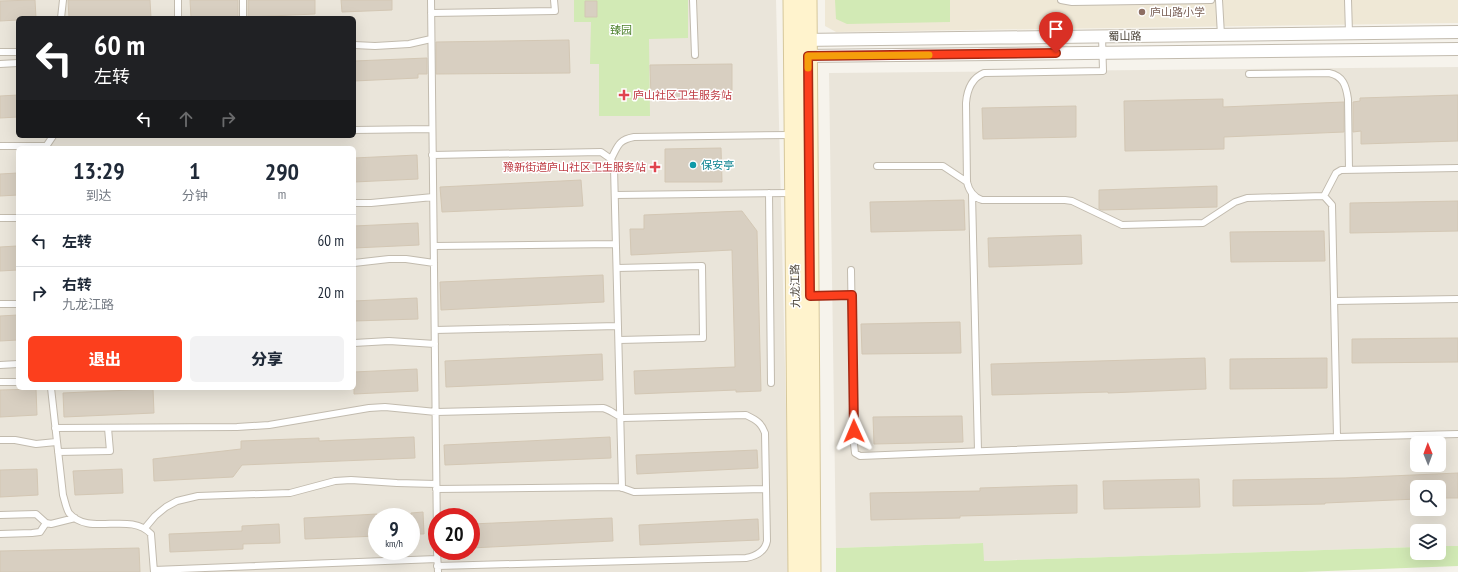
<!DOCTYPE html>
<html lang="zh">
<head>
<meta charset="utf-8">
<style>
	body { margin:0; font-family:"PT Sans Narrow","Noto Sans SC",sans-serif; background:#f2f2f3; color:#1f2937; height:100vh; display:flex; flex-direction:column; font-size:15px; white-space:nowrap }
	* { box-sizing:border-box; margin:0 }
	p { font-size:13px; color:#747a83 }
	.icon { flex:none; width:22px; height:22px; fill:none; stroke:currentColor; stroke-width:2; stroke-linecap:round; stroke-linejoin:round }
	.map { position:relative; flex:1; overflow:hidden }
	.sheet { position:absolute; left:16px; top:146px; width:340px; height:244px; display:flex; flex-direction:column; background:#fff; border-radius:6px; box-shadow:0 4px 16px #0002 }
	.sheet>* { flex:none }
	.banner { position:absolute; left:16px; top:16px; width:340px; height:122px; border-radius:6px; box-shadow:0 4px 16px #0002; background:#202124; color:#fff; overflow:hidden }
	.needle { width:26px; rotate:359deg }
	.fabs { position:absolute; left:1410px; top:436px; display:grid; gap:8px }
	.fabs a { display:grid; place-items:center; width:36px; height:36px; border-radius:6px; background:#fff; box-shadow:0 4px 16px #0002; font-size:20px }
	.speed { position:absolute; left:368px; top:508px; display:flex; gap:8px; font-size:20px; font-weight:700; text-align:center }
	.speed>* { display:grid; place-content:center; width:52px; height:52px; border-radius:50%; background:#fff; box-shadow:0 4px 16px #0002; line-height:1 }
	.speed small { font-size:10px; font-weight:400 }
	.speed .limit { border:6px solid #d22; background:#fff; color:#111 }
	.pin { position:absolute; display:grid; place-items:center; width:34px; height:34px; color:#fff; margin:-41px -17px; border-radius:50% 50% 50% 0; rotate:-45deg; box-shadow:0 0 4px #0007 }
	.pin .icon { rotate:45deg }
	.me { position:absolute; width:44px; margin:-22px; rotate:359deg; stroke-linejoin:round; filter:drop-shadow(0 0 3px #0008) }
	.turn { display:flex; align-items:center; gap:14px; height:84px; padding:0 12px; font-size:18px }
	.turn .icon { width:52px; height:52px; stroke-width:2.5 }
	.turn b { display:block; font-size:28px; line-height:34px }
	.lanes { display:flex; align-items:center; height:38px; padding:0 12px; background:#0003; justify-content:center; gap:20px; direction:ltr }
	.lanes .off { opacity:.35 }
	.eta { display:flex; justify-content:space-evenly; align-items:center; height:68px; text-align:center }
	.eta b { font-size:24px; font-weight:800; line-height:28px }
	.action { display:flex; gap:8px; margin-top:auto; padding:8px 12px }
	.action a { flex:1; height:46px; border-radius:6px; background:#fc3f1d; color:#fff; font-size:16px; font-weight:800; line-height:46px; text-align:center }
	.action a+a { background:#f2f2f3; color:#1f2937 }
	ul { padding:0; list-style:none }
	li { display:flex; align-items:center; gap:12px; height:52px; padding:0 12px; border-top:1px solid #e0e1e3 }
	li div { flex:1 }
	li b { display:block; font-size:15px }
	li em { font-style:normal }
	.map>svg:first-child { display:block }
	.residential { fill:#eae5da; fill-rule:evenodd }
	.education { fill:#efe8d6 }
	.green { fill:#d2eab5 }
	.building { fill:#d8cfc1; stroke:#d3c7b4 }
	.lines { fill:none; stroke-linecap:round; stroke-linejoin:round }
	.lane-casing { stroke:#c2bbae; stroke-width:8 }
	.street-casing { stroke:#c2bbae; stroke-width:14 }
	.secondary-casing { stroke:#d6c79b; stroke-width:19 }
	.lane { stroke:#fff; stroke-width:6 }
	.street { stroke:#fff; stroke-width:12 }
	.secondary { stroke:#fff3cd; stroke-width:17 }
	.route-casing { stroke:#a42913; stroke-width:10 }
	.route { stroke:#fc3f1d; stroke-width:7 }
	.slow { stroke:#f59e0b; stroke-width:7 }
	.education-dot { fill:#8d6e63; stroke:#fff; stroke-width:1.5 }
	.health-dot { fill:#e0444e; stroke:#fff; stroke-width:1.5 }
	.culture-dot { fill:#0f9aa8; stroke:#fff; stroke-width:1.5 }
	.labels { text-anchor:middle; stroke-width:3; stroke-linejoin:round; paint-order:stroke }
	.education-label { font-size:11px; fill:#785e54; stroke:#fff; text-anchor:start }
	.park-label { font-size:11px; fill:#4a7f2a; stroke:#fff }
	.street-label { font-size:11px; fill:#4b4439; stroke:#fff }
	.health-label { font-size:11px; fill:#be3a42; stroke:#fff; text-anchor:start }
	.culture-label { font-size:11px; fill:#0d838f; stroke:#fff; text-anchor:start }
</style>
</head>
<body>
<div class="map">
<svg width="1458" height="572" viewBox="0 0 1458 572">
	<rect width="100%" height="100%" fill="#f6f3ec"/>
	<path class="residential" d="M0 0H776L790 572H0ZM18 18H354V136H18ZM18 148H354V388H18ZM377 517H411V551H377ZM437 517H471V551H437Z
		M1458 67V546H1439V531H1417V547L983 561V543L836 548 829 73ZM1417 443H1439V465H1417ZM1417 487H1439V509H1417Z"/>
	<path class="education" d="M825 0H1458V23L836 32 825 26Z"/>
	<path class="green" d="M574 0H688V38L649 39 650 116H599V64H590L591 22H574Z
		M835 0H950V22L847 24 836 19Z
		M983 543 984 561 1417 547V553H1439V546H1458V566L1302 572H836V548Z"/>
	<path class="building" d="M35 0 36 18H18V20L0 21V1Z
		M68 0H150L151 18H69Z
		M190 0H238V17L191 18Z
		M248 0H315V14L248 17Z
		M341 0H392V10L342 12Z
		M585 1H597V17H585Z
		M569 40 570 73 436 74V42Z
		M427 58V74H418V78L354 81V61Z
		M732 64V97L651 98 650 65Z
		M18 95V117L0 118V96Z
		M1458 95V141L1361 144V131L1353 132V102L1360 101V98Z
		M1223 99V107L1344 102V132L1224 137V149L1125 151 1124 101Z
		M1076 106V137L983 139 982 108Z
		M721 148 722 182H665V149Z
		M417 155 418 179 354 182V158Z
		M18 173V195L0 196V174Z
		M581 180 583 206 442 212 440 187Z
		M1217 186V207L1102 210 1099 209V190Z
		M964 200 965 230 871 232 870 202Z
		M1458 201V231L1350 233V203Z
		M742 211 757 231 761 391 736 392V390L635 394 634 371 735 367 732 250 631 255 630 229H644V215Z
		M418 223 419 245 354 248V226Z
		M1324 231 1325 261 1231 262 1230 232Z
		M1081 235 1082 264 989 267 988 238Z
		M17 246 18 270 0 271V247Z
		M603 275 604 302 441 310 440 282Z
		M417 298 418 319 354 321V301Z
		M18 315V340L0 341V316Z
		M960 322 961 353 862 354 861 324Z
		M1458 338V362L1352 363V339Z
		M602 354 603 380 446 387 445 361Z
		M1205 358 1206 389 1108 393V392L992 395 991 364Z
		M1327 358V388L1230 389V359Z
		M417 369 418 391 354 394V372Z
		M36 389 37 415 0 417V390Z
		M153 389 154 413 64 417 63 393Z
		M962 416 963 442 874 444 873 417Z
		M414 437 415 458 242 465 233 477 154 481 153 459 241 449V441L319 438V441Z
		M610 437 611 458 445 465 444 445Z
		M757 450 758 468 637 474 636 455Z
		M37 469 38 495 0 497V470Z
		M122 469 123 493 75 495 73 471Z
		M1458 473V498H1439V487H1417V499L1325 503V504L1233 506V480L1345 478Z
		M1199 479 1200 507 1104 509 1103 481Z
		M1077 485V513L960 516V518L871 520 870 493 980 491V488Z
		M423 512 424 534H411V513Z
		M377 514V536L305 539 304 518Z
		M612 518 613 541 471 548V524Z
		M758 519 759 540 640 545 639 525Z
		M279 524 280 543 243 544V549L170 552 169 534 242 531V526Z
		M139 548 140 572H0V551Z"/>
	<g class="lines">
		<g class="lane-casing">
			<path id="lane" d="M178 0V18
				M431 0 437 538
				M693 0 695 55
				M1061 0 1072 2 1211 0
				M1219 0 1221 35
				M1348 0 1349 33
				M431 13 555 11 554 0
				M61 18 63 0
				M243 18V0
				M1102 36 1103 71 984 73C972 78 967 90 966 103L967 182C969 191 973 197 982 200H1065L1072 201 1122 225 1203 223 1235 202 1247 198 1324 196 1332 205 1337 437
				M354 45 375 46 409 44 431 39
				M0 52H18
				M0 64 18 63
				M1249 74 1329 73C1343 76 1346 85 1348 99L1349 170
				M354 130 432 129
				M0 146H46
				M45 148 53 136
				M432 155 601 152 611 159 614 167 622 488
				M611 159C618 146 618 140 634 137L791 135
				M877 166H943L967 182
				M769 193 771 383
				M972 194 978 451
				M615 195 793 193
				M1324 196 1336 173 1341 170 1458 168
				M354 203H371L433 197
				M0 218H18
				M434 246 616 244
				M354 263 389 259H406L434 263
				M617 268 702 266 703 338 619 340
				M851 270 854 444 855 453 860 456 1337 437 1458 434
				M810 296 852 295
				M1334 301 1458 299
				M0 304H18
				M435 330 618 326
				M354 343 389 341 435 344
				M0 365 18 364
				M0 382H18
				M51 388 63 495C65 501 66 508 69 513 89 537 130 511 151 534L154 572
				M55 428 237 427 269 425 369 408 385 407 436 412 603 408C611 410 615 415 623 418L746 415C756 420 761 422 765 433L767 541C765 552 756 556 746 558L437 566
				M0 440H15L36 444 56 442
				M58 452 110 451 108 428
				M436 489 620 487 634 492 766 489
				M0 515 36 514 46 523 51 524 75 518
				M145 528 155 516 166 507 177 501 198 496 290 493 335 481 351 480 397 483 436 484
				M0 534 32 533 40 532 46 523
				M437 551 438 572
				M154 570 437 559"/>
		</g>
		<g class="street-casing">
			<path id="street" d="M801 40 1458 32
				M802 56 1458 49"/>
		</g>
		<g class="secondary-casing">
			<path id="secondary" d="M792 0 797 572
				M808 0 812 572"/>
		</g>
		<use href="#lane" class="lane"/>
		<use href="#street" class="street"/>
		<use href="#secondary" class="secondary"/>
	</g>
	<g class="lines">
		<g class="route-casing">
			<path id="route" d="M854 431 852 295 810 296 808 56 1056 53"/>
		</g>
		<use href="#route" class="route"/>
		<path class="slow" d="M808 68V56L929 55"/>
	</g>
	<circle class="education-dot" cx="1142" cy="12" r="4"/>
	<g class="health-dot">
		<path d="M622 89h4v4h4v4h-4v4h-4v-4h-4v-4h4z"/>
		<path d="M653 161h4v4h4v4h-4v4h-4v-4h-4v-4h4z"/>
	</g>
	<circle class="culture-dot" cx="693" cy="165" r="4"/>
	<g class="labels">
		<g class="education-label">
			<text x="1150" y="16">庐山路小学</text>
		</g>
		<g class="park-label">
			<text x="621" y="34">臻园</text>
		</g>
		<g class="street-label">
			<text transform="translate(1125 36) rotate(-1)" y="4">蜀山路</text>
			<text transform="translate(795 286) rotate(-91)" y="4">九龙江路</text>
		</g>
		<g class="health-label">
			<text x="633" y="99">庐山社区卫生服务站</text>
			<text x="646" y="171" text-anchor="end">豫新街道庐山社区卫生服务站</text>
		</g>
		<g class="culture-label">
			<text x="701" y="169">保安亭</text>
		</g>
	</g>
</svg>
<div class="fabs">
<a><svg class="needle" viewBox="-14 -14 28 28"><path d="M0-13l5 13h-10z" fill="#e53935"/><path d="M0 13l5-13h-10z" fill="#747a83"/></svg></a>
<a><svg class="icon" aria-label="search" viewBox="0 0 24 24"><circle cx="10" cy="10" r="6"/><path d="M15 15l6 6"/></svg></a>
<a><svg class="icon" aria-label="layers" viewBox="0 0 24 24"><path d="M12 4l9 5-9 5-9-5zM3 14l9 5 9-5"/></svg></a>
</div>
<div class="speed"><div>9<small>km/h</small></div><div class="limit">20</div></div>
<div class="pin" style="left:1056px;top:53px;background:#d93025"><svg class="icon" aria-label="arrive" viewBox="0 0 24 24"><path d="M6 21V4h12l-3 4 3 4H6"/></svg></div>
<svg class="me" style="left:854px;top:431px" viewBox="-20 -20 40 40"><path d="M0-17L14 15 0 8-14 15z" fill="#fc3f1d" stroke="#fff" stroke-width="4"/></svg>
<div class="banner">
<div class="turn"><svg class="icon" aria-label="left" viewBox="0 0 24 24"><path d="M17 20v-9H6M10 6l-5 5 5 5"/></svg><div><b>60 m</b>左转</div></div>
<div class="lanes"><svg class="icon" aria-label="left" viewBox="0 0 24 24"><path d="M17 20v-9H6M10 6l-5 5 5 5"/></svg><svg class="icon off" aria-label="ahead" viewBox="0 0 24 24"><path d="M12 20V5M6 11l6-6 6 6"/></svg><svg class="icon off" aria-label="right" viewBox="0 0 24 24"><path d="M7 20v-9h11M14 6l5 5-5 5"/></svg></div>
</div>
<section class="sheet">
<div class="eta">
<div><b>13:29</b><p>到达</p></div>
<div><b>1</b><p>分钟</p></div>
<div><b>290</b><p>m</p></div>
</div>
<ul>
<li><svg class="icon" aria-label="left" viewBox="0 0 24 24"><path d="M17 20v-9H6M10 6l-5 5 5 5"/></svg><div><b>左转</b></div><em>60 m</em></li>
<li><svg class="icon" aria-label="right" viewBox="0 0 24 24"><path d="M7 20v-9h11M14 6l5 5-5 5"/></svg><div><b>右转</b><p>九龙江路</p></div><em>20 m</em></li>
</ul>
<div class="action"><a>退出</a><a>分享</a></div>
</section>
</div>
</body>
</html>
